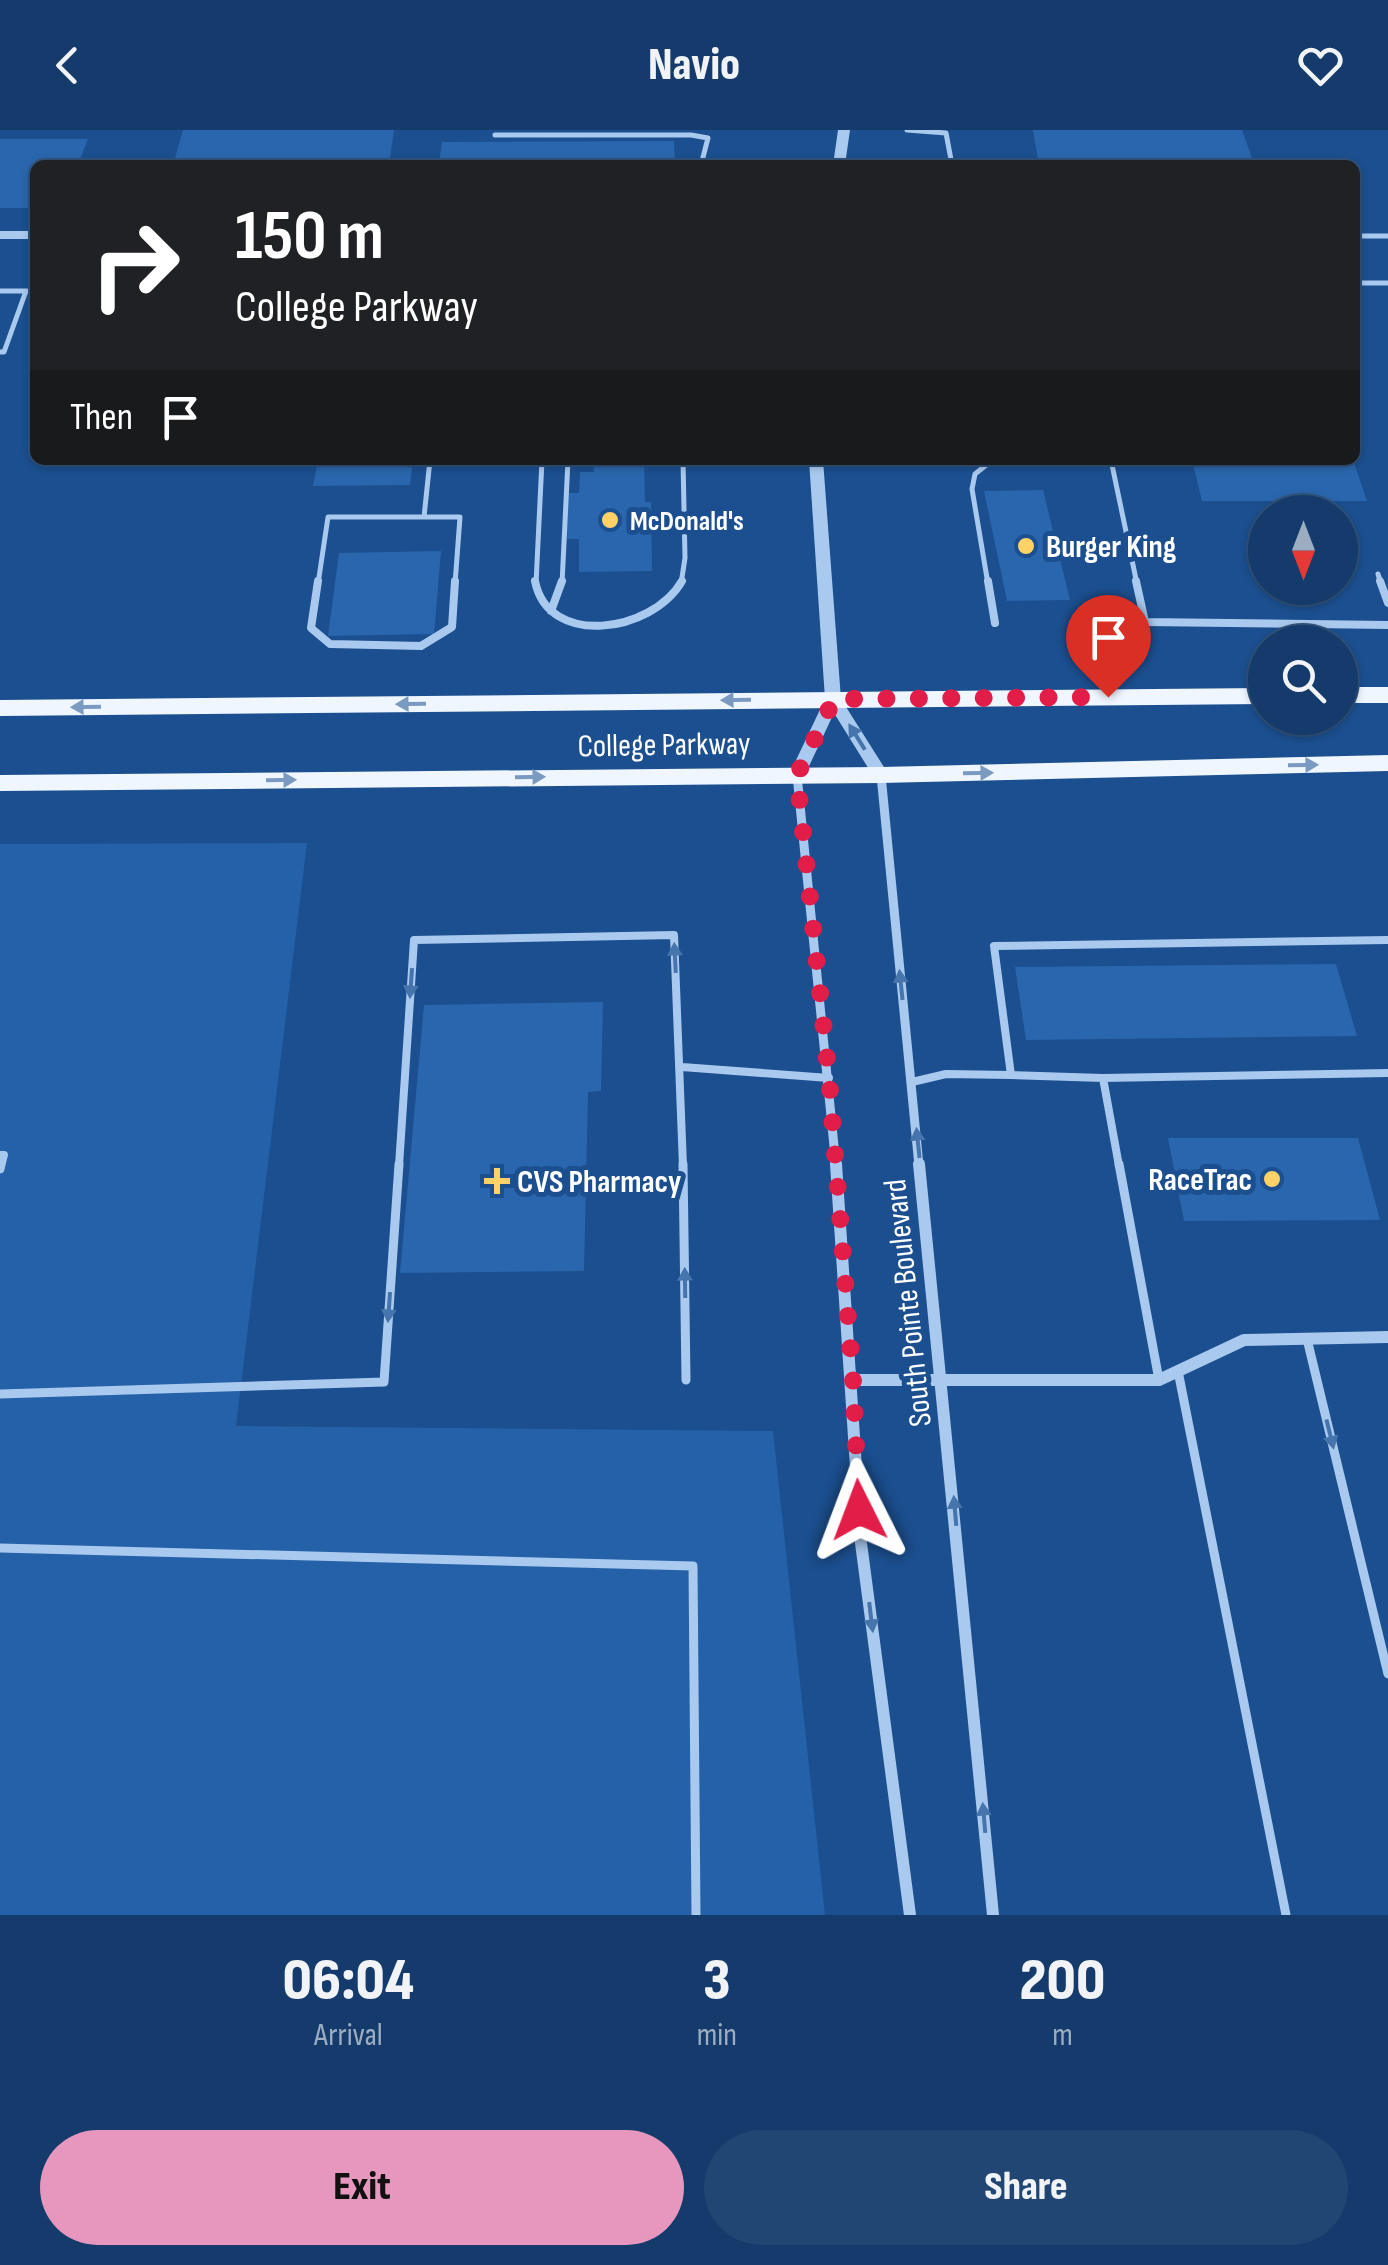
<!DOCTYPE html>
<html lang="en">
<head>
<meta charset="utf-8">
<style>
	body { margin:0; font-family:"Sofia Sans Condensed",sans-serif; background:#214673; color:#f1f3f6; height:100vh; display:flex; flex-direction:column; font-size:38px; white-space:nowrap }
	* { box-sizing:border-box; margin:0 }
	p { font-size:32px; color:#9dadc1 }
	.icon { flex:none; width:55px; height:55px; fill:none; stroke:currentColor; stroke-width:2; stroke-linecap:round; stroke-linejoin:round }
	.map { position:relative; height:1785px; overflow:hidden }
	.side { display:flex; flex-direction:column; background:#143b6b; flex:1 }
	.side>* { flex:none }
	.guide { position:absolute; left:30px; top:30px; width:1330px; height:305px; border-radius:15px; box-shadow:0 2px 8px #0004,0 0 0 2px #33557e; background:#202124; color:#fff; overflow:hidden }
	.needle { width:65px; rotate:180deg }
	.controls { position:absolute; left:1248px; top:365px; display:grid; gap:20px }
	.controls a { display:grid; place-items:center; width:110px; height:110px; border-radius:50%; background:#143b6b; box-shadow:0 2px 8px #0004,0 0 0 2px #33557e; font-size:50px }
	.pin { position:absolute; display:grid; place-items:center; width:85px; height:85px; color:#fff; margin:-102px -42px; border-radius:50% 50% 50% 0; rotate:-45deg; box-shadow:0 0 10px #0007 }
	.pin .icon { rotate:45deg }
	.me { position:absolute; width:110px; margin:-55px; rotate:357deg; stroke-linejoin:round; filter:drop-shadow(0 0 8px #0008) }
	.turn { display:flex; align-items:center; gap:35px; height:210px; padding:0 40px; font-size:45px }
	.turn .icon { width:130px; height:130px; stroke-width:2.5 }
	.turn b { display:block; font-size:70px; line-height:85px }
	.then { display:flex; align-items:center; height:95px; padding:0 40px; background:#0003; gap:20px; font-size:38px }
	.eta { display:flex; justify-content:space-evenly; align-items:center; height:170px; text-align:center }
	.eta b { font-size:60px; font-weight:800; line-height:70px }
	.button { display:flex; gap:20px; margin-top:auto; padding:20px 40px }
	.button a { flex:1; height:115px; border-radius:60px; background:#e797bd; color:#111; font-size:40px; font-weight:800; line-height:115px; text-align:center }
	.button a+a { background:#214673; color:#f1f3f6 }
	header { display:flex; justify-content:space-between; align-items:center; height:130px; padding:0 40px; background:#143b6b; font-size:45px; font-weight:800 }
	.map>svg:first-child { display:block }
	.green { fill:#2461a8 }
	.building { fill:#2a66ad }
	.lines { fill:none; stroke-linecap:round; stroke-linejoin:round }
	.service-far2 { stroke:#a9c9ee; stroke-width:5 }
	.service-far1 { stroke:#a9c9ee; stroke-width:8 }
	.service { stroke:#a9c9ee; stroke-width:9 }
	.minor-far2 { stroke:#a9c9ee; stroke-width:8 }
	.minor-far1 { stroke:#a9c9ee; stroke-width:9 }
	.minor { stroke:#a9c9ee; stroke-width:12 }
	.tertiary { fill:#a9c9ee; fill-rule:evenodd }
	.primary { fill:#f0f6ff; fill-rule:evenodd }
	.oneway { fill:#7b9ac1 }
	.oneway2 { fill:#4674ac }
	.route { stroke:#e11d48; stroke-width:18; stroke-dasharray:0 32.4 }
	.poi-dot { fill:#ffd166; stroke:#1b4f8f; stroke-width:4 }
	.labels { text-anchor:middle; stroke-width:10; stroke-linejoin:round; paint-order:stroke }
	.far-poi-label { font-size:28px; font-weight:bold; fill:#fff; stroke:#1b4f8f; text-anchor:start }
	.poi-label { font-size:32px; font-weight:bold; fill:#fff; stroke:#1b4f8f; text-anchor:start }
	.street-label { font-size:32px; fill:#fff; stroke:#1b4f8f }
</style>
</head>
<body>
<header><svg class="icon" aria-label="back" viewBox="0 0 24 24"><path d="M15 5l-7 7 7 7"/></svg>Navio<svg class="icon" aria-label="heart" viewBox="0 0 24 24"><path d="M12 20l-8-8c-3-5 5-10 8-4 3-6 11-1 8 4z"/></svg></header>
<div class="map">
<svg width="1388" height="1785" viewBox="0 0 1388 1785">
	<rect width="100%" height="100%" fill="#1b4f8f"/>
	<path class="green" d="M307 713 236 1296 773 1301 825 1785H0V714Z"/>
	<path class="building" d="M183 0H394L389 35H173Z
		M1033 0H1242L1253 31 1288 30 1291 35H1039Z
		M0 9H88L78 35H35V78H0Z
		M674 11 675 35H439L442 12Z
		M318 330H413L410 355 313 356Z
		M594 330H644L645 372H651L652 441 579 442V409H567L568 363H579L580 342H594Z
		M1192 330H1353L1367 371H1202Z
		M1043 360 1070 470 1007 471 984 361Z
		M441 421 434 504 328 506 339 423Z
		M1336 834 1357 906 1026 910 1015 837Z
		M603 872 601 961 588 962 584 1141 400 1143 424 875Z
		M1168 1008H1358L1380 1090 1184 1091Z"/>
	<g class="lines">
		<path class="service-far2" d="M907 0 946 3 952 35
			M495 5H691L708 8 701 35
			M1355 106H1388
			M1355 153H1388
			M0 161H35
			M0 222H4L26 161
			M1111 330 1137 454
			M424 387 430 330
			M1378 444 1381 454
			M318 454 328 387H460L455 454
			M536 454 542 330
			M562 454 568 330
			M681 454 685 428 683 330
			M988 454 972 359 975 344 990 332 1002 330"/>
		<path class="service-far1" d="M318 451 311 498 330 514 421 516 452 497 455 451
			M535 451C548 518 652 503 682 451
			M988 451 995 493
			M1136 451 1145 492 1388 495
			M1380 451 1388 473
			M551 481 562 451
			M682 937 829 948
			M1011 945 1103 948 1388 943
			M1103 948 1119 1036
			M912 952 946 944 1011 945 994 816 1388 810
			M0 1025H4L1 1036
			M399 1036 414 810 674 805 683 1036"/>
		<path class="service" d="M683 1034 686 1250
			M1119 1034 1159 1250
			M0 1039 1 1034
			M1307 1209 1388 1544
			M1178 1241 1286 1785
			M0 1264 384 1252 399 1034
			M0 1418 693 1436 696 1785"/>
		<path class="minor-far2" d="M0 105H35"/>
		<path class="minor-far1" d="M797 645 836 1036
			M881 645 919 1036"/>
		<path class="minor" d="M836 1034 861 1413 910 1785
			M919 1034 993 1785
			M853 1250H1159L1244 1210 1388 1207"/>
		<path class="tertiary" d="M838 0H850L845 35H833Z
			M809 330H823L841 569 889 645 881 651 875 649 834 583 803 649H791L789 645 825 569Z"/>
		<path class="primary" d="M1340 557H1388V573H1340Z
			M1265 558V574L0 586V570Z
			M1388 625V641L881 653 0 661V645L881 637Z"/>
	</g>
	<defs><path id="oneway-solid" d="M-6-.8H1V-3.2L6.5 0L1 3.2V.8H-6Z" transform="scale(2.5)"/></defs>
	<g class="oneway">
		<use href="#oneway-solid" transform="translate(736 570) rotate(179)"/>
		<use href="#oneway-solid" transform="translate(411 574) rotate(179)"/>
		<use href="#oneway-solid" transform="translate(86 577) rotate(179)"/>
		<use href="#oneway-solid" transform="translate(1303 635) rotate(-1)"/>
		<use href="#oneway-solid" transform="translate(978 643) rotate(-1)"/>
		<use href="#oneway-solid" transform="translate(530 647) rotate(-1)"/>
		<use href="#oneway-solid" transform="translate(281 650) rotate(-1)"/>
	</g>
	<g class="oneway2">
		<use href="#oneway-solid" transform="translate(857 607) rotate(-122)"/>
		<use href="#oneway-solid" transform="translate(675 828) rotate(-93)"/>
		<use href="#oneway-solid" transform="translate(411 853) rotate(94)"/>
		<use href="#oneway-solid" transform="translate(901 855) rotate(-96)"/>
		<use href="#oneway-solid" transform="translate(918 1013) rotate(-96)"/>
		<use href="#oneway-solid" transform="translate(685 1153) rotate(-91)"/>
		<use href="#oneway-solid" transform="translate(389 1177) rotate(94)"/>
		<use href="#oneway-solid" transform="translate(1330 1304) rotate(76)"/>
		<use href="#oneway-solid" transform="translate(955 1381) rotate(-95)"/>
		<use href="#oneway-solid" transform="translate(871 1487) rotate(83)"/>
		<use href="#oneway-solid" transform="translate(984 1688) rotate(-95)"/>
	</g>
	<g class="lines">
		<path class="route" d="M859 1380 853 1250 829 948 797 645 834 569 1108 567"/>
	</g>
	<g class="poi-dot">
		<circle cx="610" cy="390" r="10"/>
		<circle cx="1026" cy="416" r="10"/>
		<circle cx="1272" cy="1049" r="10"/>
		<path d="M492 1036h10v10h10v10h-10v10h-10v-10h-10v-10h10z"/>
	</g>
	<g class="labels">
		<g class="far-poi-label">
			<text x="630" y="400">McDonald's</text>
		</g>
		<g class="poi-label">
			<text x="1046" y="427">Burger King</text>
			<text x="1252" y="1060" text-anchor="end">RaceTrac</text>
			<text x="517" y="1062">CVS Pharmacy</text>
		</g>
		<g class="street-label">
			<text transform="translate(664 614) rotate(-1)" y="11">College Parkway</text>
			<text transform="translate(907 1173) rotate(-96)" y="11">South Pointe Boulevard</text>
		</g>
	</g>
</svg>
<div class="controls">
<a><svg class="needle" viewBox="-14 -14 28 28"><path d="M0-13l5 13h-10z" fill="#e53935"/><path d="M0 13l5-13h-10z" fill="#9dadc1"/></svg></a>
<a><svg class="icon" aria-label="search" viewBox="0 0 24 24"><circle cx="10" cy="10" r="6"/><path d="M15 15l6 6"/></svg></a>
</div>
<div class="pin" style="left:1108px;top:567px;background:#d93025"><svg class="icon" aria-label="arrive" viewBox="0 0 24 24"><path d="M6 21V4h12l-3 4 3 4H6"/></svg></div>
<svg class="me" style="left:859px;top:1380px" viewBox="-20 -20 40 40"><path d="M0-17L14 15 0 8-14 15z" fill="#e11d48" stroke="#fff" stroke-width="4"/></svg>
<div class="guide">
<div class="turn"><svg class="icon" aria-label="right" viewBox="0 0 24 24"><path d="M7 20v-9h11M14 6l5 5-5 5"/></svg><div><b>150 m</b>College Parkway</div></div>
<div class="then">Then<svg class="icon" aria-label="arrive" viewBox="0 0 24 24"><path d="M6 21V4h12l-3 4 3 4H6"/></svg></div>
</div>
</div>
<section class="side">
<div class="eta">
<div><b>06:04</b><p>Arrival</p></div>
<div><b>3</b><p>min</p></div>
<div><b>200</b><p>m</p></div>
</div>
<div class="button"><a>Exit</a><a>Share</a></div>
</section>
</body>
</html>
